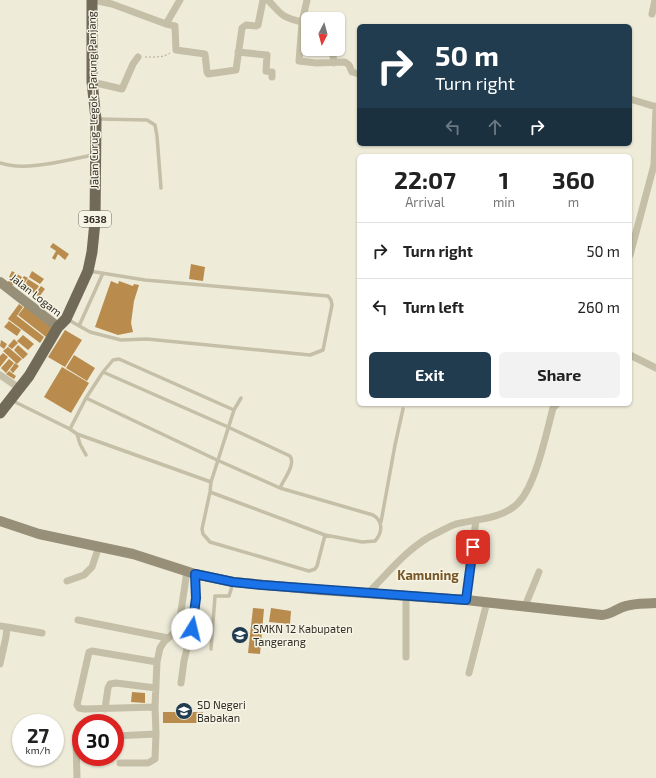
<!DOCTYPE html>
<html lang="en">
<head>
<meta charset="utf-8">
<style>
	body { margin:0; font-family:"Exo 2",sans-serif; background:#f2f2f2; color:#222; height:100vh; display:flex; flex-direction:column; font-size:15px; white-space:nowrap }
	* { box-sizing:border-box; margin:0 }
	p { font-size:13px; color:#767676 }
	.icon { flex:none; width:22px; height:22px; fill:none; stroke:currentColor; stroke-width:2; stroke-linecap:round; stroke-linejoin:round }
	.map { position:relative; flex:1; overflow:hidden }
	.sheet { position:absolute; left:357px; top:154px; width:275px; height:252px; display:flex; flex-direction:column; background:#fff; border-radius:6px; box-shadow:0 1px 3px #0004 }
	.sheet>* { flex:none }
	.hud { position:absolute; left:357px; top:24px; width:275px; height:122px; border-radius:6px; box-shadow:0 1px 3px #0004; background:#213c4f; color:#fff; overflow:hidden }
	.needle { width:26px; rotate:186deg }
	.tools { position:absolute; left:301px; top:12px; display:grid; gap:8px }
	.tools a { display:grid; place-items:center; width:44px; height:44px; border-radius:6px; background:#fff; box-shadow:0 1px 3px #0004; font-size:20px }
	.speed { position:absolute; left:12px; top:714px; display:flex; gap:8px; font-size:20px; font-weight:700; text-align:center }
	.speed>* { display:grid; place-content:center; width:52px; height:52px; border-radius:50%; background:#fff; box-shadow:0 1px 3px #0004; line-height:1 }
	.speed small { font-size:10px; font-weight:400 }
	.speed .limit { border:6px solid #d22; background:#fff; color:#111 }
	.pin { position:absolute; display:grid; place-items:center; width:34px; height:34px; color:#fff; margin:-17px; border-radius:8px; box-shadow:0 2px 6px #0006 }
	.me { position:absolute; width:44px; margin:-22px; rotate:9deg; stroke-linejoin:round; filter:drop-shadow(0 0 3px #0008) }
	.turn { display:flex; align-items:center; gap:14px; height:84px; padding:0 12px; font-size:18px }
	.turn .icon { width:52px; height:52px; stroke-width:2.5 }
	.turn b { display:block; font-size:28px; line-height:34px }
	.lanes { display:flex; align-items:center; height:38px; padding:0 12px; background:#0003; justify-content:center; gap:20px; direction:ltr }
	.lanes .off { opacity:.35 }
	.eta { display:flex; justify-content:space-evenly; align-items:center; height:68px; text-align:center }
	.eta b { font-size:24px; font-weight:700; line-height:28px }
	.primary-button { display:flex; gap:8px; margin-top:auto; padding:8px 12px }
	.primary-button a { flex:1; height:46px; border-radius:6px; background:#213c4f; color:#fff; font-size:16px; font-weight:700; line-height:46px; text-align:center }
	.primary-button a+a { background:#f2f2f2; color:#222 }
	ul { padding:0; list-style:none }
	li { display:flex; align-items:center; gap:12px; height:56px; padding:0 12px; border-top:1px solid #e0e0e0 }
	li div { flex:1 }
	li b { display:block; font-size:15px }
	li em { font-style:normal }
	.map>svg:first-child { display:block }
	.building { fill:#b98c4d }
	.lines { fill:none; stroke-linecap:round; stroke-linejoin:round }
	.path { stroke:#b0a991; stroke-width:1; stroke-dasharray:2 2; stroke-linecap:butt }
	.lane { stroke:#c5bfa7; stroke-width:3.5 }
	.street { stroke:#c5bfa7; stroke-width:7 }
	.secondary { stroke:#988f79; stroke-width:10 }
	.primary { stroke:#726a59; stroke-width:11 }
	.route-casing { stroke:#114b97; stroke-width:10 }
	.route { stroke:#1a73e8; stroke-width:7 }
	.labels { text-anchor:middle; stroke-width:3; stroke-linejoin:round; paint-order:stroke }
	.shield { fill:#f6f4e5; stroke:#6d6960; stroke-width:1 }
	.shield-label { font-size:10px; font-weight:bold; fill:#322e27 }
	.street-label { font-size:11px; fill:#322e27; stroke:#f6f4e5 }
	.poi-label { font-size:11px; fill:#322e27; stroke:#f6f4e5; text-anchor:start }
	.quarter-label { font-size:13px; font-weight:bold; fill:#785728; stroke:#f6f4e5 }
</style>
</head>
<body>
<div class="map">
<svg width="656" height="778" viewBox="0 0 656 778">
	<rect width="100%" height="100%" fill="#eeebd9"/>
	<path class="building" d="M53 243 69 254 65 260 58 254 55 260 52 258 56 251 50 247Z
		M191 264 205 267 203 281 189 279Z
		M12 271 22 277 18 283 9 277Z
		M32 271 44 279 40 284 29 277Z
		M24 276 28 278 24 284 20 282Z
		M11 278 15 282 11 287 7 283Z
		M28 279 39 286 34 293 24 287Z
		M111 281 118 284 119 281 133 286 134 284 139 285 134 301 131 323 133 332 118 335 95 327Z
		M41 286 45 289 39 297 35 294Z
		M19 304 23 307 16 317 17 316 44 337 40 343 8 319Z
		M26 305 54 327 46 337 18 315Z
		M9 321 21 330 17 336 4 327Z
		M65 330 82 340 65 367 48 357Z
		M23 335 34 344 28 350 17 341Z
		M14 339 18 343 12 349 8 346Z
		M1 340 7 344 4 349 0 346Z
		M18 345 28 354 23 359 14 350Z
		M8 347 22 359 17 364 3 351Z
		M3 353 8 357 0 367V356Z
		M74 355 95 368 87 381 66 368Z
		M9 359 14 363 6 373 1 368Z
		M15 363 19 366 13 373 10 370Z
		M62 367 89 383 71 413 44 397Z
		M9 371 16 376 14 379 6 374Z
		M253 608 264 609 260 654 248 653Z
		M271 608 291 611 290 624 269 622Z
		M132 692 145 693V703L131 702Z
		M163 712H203V723H163Z"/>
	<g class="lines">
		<path class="path" d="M145 57C153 57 163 58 170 53"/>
		<path class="lane" d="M99 119 147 120 155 125 157 136 161 188
			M0 163C25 172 67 160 93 155
			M67 319 90 332 121 340 147 339 310 355 323 350 332 305 331 300 328 296 145 280 89 271
			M79 326 103 273
			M103 372 113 360 119 359 234 410
			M86 398 217 460 280 488 373 515C383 521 383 532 375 541L362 542 325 535 210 492
			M241 398 234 410 211 482 210 492 202 529 203 534 210 542 309 571 315 569 317 566 325 535
			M13 401 70 429 77 434 211 482
			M70 429 86 398 103 372 228 427 290 456C296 464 284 479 280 488
			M77 434 80 444 86 455
			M381 522 395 445 403 409
			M211 649 215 596H229L233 583"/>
		<path class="street" d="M93 0 112 4 166 24 175 26 176 50 205 54 207 72 208 74 236 70 242 28 246 25 256 26 258 25 263 0
			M268 0C282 15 281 17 302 22L307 0
			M652 14 655 0
			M308 23 302 22 299 61 316 63 345 62 349 65 352 72 359 74
			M166 24 180 0
			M332 49 334 63
			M238 52 267 55 266 71 272 72V77
			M92 82 122 89 133 64 138 57
			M630 99 656 107
			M630 255 654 165 656 106
			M630 355 656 368
			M0 375 19 388
			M67 581 84 575 92 567 99 546
			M368 593C389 572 410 545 437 533 443 530 450 526 456 524 476 519 504 519 519 502 536 484 546 434 553 408L557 404
			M406 596V657
			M466 600 476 520
			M525 606 539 572
			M78 620 168 638
			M0 626 7 627 6 637 0 664
			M7 627 42 633
			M469 673 487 602
			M181 683 184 661 194 619 196 598 195 574
			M155 707 84 709 79 708 77 705 89 652 92 651 157 662
			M105 709 108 688 110 684 116 683 156 688
			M115 736 156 734
			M76 737 77 778
			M120 763H148L155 759 156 734 155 707 157 662 160 648 164 642 177 630 179 625 187 571"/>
		<path class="secondary" d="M0 282 58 327
			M0 521 39 534 133 554 195 574 233 582 321 590 466 600 602 615C611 615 617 608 626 606 636 603 646 604 656 603"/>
		<path class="primary" d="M0 413 29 376 58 327 66 319 88 271 92 252 95 222 96 119 92 82V0"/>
	</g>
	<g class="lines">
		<g class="route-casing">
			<path id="route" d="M192 629 196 598 195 574 233 582 262 585 466 600 473 547"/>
		</g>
		<use href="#route" class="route"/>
	</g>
	<defs>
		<g id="school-disc" transform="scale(0.9)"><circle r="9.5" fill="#213c4f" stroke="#f6f4e5"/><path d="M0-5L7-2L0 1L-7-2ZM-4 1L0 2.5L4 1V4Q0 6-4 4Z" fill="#fff"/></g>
	</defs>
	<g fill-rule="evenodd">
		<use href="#school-disc" x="240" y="635"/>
		<use href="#school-disc" x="184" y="711"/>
	</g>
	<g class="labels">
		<rect class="shield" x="79" y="211" width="32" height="16" rx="3"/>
		<g class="shield-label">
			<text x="95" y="223">3638</text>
		</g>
		<g class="street-label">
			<text transform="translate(93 100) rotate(-91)" y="4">Jalan Curug–Legok–Parung Panjang</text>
			<text transform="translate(36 295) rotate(38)" y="4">Jalan Logam</text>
		</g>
		<g class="poi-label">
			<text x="253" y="633">SMKN 12 Kabupaten<tspan x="253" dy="13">Tangerang</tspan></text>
			<text x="197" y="709">SD Negeri<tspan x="197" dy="13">Babakan</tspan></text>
		</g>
		<g class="quarter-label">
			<text x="428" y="580">Kamuning</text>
		</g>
	</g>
</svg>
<div class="tools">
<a><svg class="needle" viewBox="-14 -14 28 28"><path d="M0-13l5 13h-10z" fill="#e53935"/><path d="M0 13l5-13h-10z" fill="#767676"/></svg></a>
</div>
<div class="speed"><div>27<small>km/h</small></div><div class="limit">30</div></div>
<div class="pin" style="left:473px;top:547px;background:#d93025"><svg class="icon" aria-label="arrive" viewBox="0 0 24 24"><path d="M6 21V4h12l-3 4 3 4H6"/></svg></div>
<svg class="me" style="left:192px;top:629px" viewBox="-20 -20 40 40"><circle r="19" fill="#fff"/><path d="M0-13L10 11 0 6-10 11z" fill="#1a73e8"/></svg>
<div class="hud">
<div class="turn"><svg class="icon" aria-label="right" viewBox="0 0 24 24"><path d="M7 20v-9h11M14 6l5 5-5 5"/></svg><div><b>50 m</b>Turn right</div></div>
<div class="lanes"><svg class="icon off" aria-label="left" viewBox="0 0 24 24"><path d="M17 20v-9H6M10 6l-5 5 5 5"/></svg><svg class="icon off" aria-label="ahead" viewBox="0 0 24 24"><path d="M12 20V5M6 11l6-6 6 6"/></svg><svg class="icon" aria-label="right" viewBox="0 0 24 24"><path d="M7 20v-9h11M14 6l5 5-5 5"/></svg></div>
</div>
<section class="sheet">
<div class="eta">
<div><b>22:07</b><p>Arrival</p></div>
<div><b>1</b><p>min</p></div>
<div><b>360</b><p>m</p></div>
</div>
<ul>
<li><svg class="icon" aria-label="right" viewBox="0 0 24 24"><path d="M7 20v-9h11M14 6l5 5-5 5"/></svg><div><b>Turn right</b></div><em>50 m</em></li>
<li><svg class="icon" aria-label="left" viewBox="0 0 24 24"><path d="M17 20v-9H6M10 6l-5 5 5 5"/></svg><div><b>Turn left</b></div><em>260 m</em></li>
</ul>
<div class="primary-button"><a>Exit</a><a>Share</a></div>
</section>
</div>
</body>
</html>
